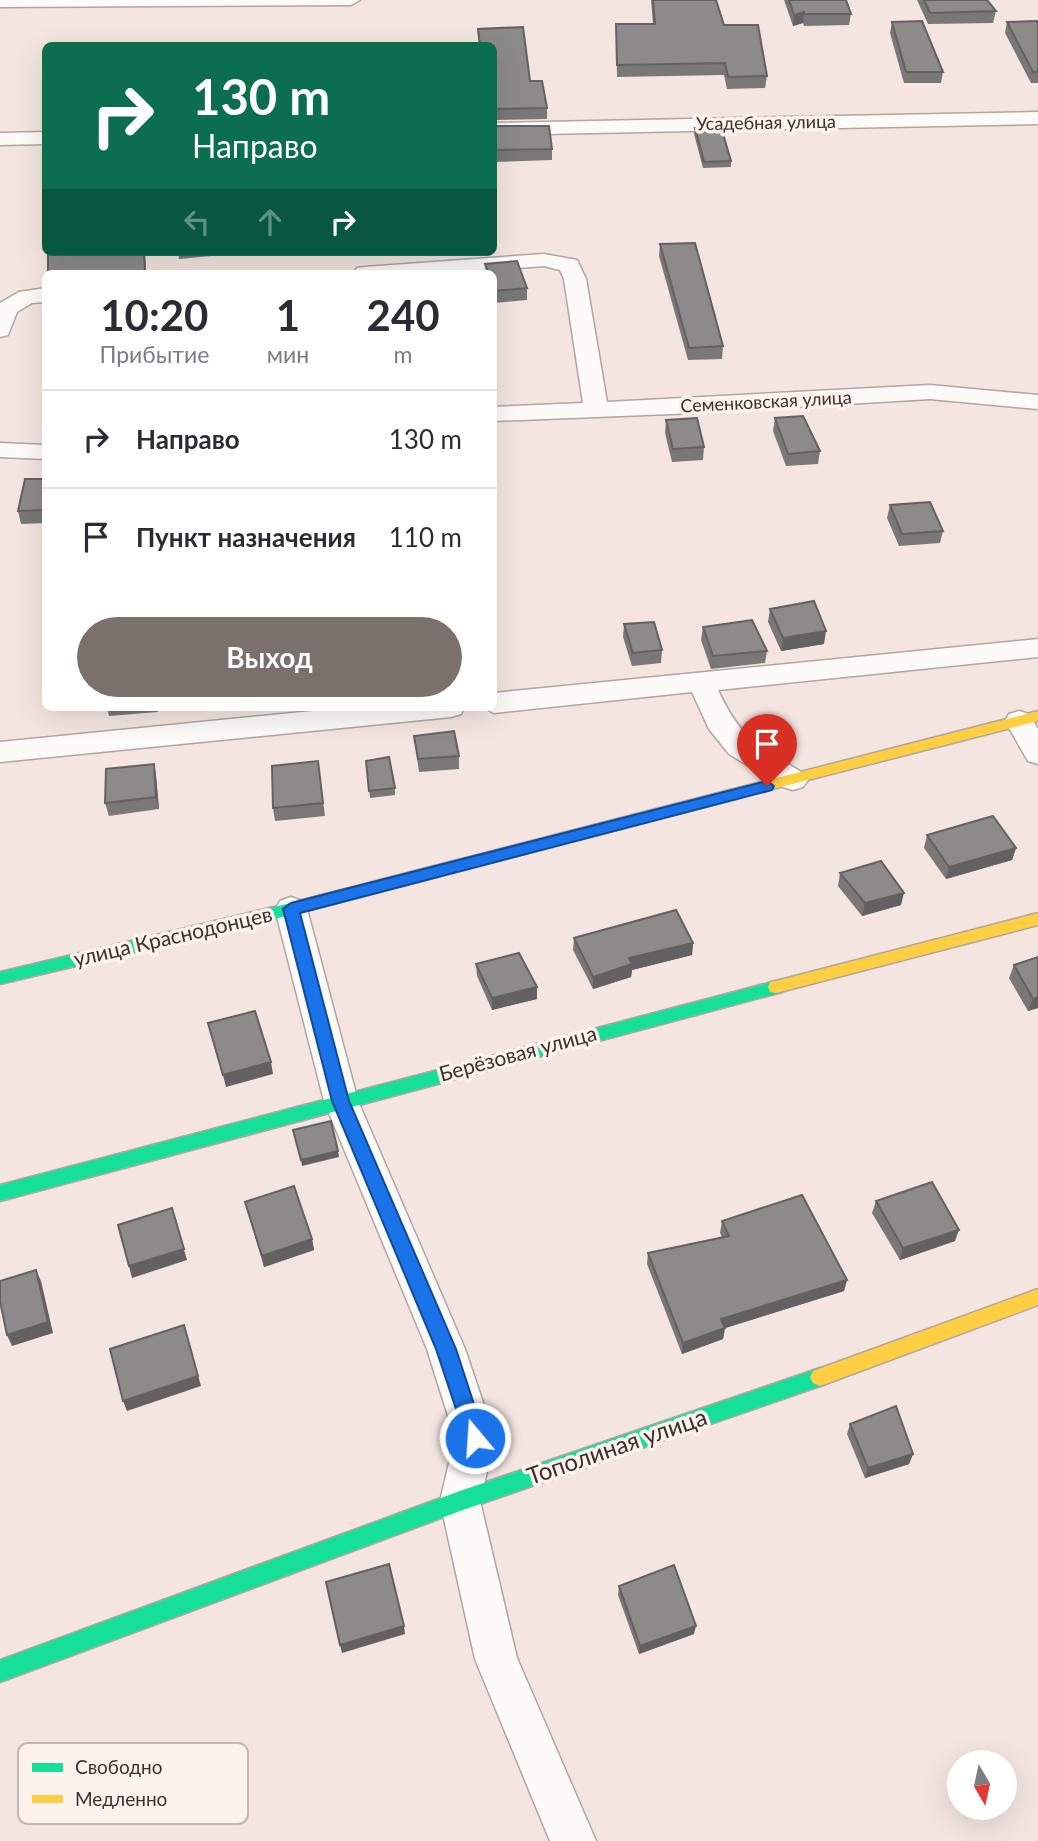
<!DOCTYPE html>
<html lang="ru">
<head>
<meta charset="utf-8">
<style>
	body { margin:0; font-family:Lato,sans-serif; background:#f2f2f3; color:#2b2b33; height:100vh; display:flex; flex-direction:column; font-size:26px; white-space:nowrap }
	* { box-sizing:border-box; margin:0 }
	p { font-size:23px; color:#7c7c81 }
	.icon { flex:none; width:38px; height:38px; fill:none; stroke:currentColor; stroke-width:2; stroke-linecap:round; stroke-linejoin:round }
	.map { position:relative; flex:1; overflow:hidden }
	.panel { position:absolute; left:42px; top:270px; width:455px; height:441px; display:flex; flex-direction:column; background:#fff; border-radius:10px; box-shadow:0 7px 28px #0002 }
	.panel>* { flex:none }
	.guide { position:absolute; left:42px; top:42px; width:455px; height:214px; border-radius:10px; box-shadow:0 7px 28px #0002; background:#0b6e4f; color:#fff; overflow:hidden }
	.needle { width:46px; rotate:171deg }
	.fabs { position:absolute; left:947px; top:1750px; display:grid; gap:14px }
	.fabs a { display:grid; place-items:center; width:70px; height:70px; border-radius:50%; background:#fff; box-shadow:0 7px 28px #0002; font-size:35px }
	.pin { position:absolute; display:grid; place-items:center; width:60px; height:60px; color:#fff; margin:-72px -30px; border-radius:50% 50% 50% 0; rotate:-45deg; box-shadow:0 0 7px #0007 }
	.pin .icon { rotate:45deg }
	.me { position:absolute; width:77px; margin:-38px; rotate:342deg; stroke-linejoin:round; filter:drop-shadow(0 0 5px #0008) }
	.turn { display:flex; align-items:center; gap:24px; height:147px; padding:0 35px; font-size:32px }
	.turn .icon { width:91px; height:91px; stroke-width:2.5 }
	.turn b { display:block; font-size:49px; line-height:60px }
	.lanes { display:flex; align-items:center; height:66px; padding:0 35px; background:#0003; justify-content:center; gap:35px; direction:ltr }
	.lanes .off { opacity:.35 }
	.eta { display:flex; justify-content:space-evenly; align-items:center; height:119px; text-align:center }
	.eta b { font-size:42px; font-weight:700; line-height:49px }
	.cta { display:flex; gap:14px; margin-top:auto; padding:14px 35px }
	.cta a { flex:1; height:80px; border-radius:42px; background:#7c706c; color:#fff; font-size:28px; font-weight:700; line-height:80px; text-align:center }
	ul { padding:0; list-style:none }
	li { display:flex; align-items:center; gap:21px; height:98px; padding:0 35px; border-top:2px solid #e1e1e2 }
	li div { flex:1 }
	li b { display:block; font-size:26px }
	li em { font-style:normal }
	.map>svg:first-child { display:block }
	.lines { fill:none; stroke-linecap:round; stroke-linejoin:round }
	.street-casing { stroke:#b0a5a1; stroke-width:3 }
	.fast-casing { stroke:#b0a5a1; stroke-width:3 }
	.slow-casing { stroke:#b0a5a1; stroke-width:3 }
	.street { fill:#fdfbfa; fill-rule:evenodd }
	.fast { fill:#16e098; fill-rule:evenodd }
	.slow { fill:#ffcf43; fill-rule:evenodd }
	.wall { fill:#797877 }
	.shaded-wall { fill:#636161 }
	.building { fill:#8d8b8a; stroke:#636161; stroke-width:2 }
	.route { fill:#1a73e8; stroke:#114b97; stroke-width:2 }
	.labels { text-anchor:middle; stroke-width:7; stroke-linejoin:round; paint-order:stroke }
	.far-street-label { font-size:18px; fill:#3b312d; stroke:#fdf2ee }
	.street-label { font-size:21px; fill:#3b312d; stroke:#fdf2ee }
	.near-street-label { font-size:24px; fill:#3b312d; stroke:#fdf2ee }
	.key { fill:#fdf2ee; stroke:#c3b8b4; stroke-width:2 }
	.key-label { font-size:19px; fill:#3b312d }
</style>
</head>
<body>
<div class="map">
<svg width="1038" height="1841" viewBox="0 0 1038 1841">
	<rect width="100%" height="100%" fill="#f4e5e0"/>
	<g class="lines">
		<g class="street-casing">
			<path id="street" d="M0 0H360L351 5 0 7Z
				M1038 112V124L494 135V123Z
				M46 132V144L0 145V133Z
				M544 254 577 260 586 279 607 402 930 385 1038 395V409L930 399 696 413 494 421V407L583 403 564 279 560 270 544 266 454 273H354L357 268 365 267Z
				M46 288V302L32 303 17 312 8 335 0 337V303L19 292Z
				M0 443 46 445V459L0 457Z
				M1038 639V657L718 690C742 741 757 745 803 773L808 780 803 787 793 790 783 787 729 754 709 729 692 692 494 713 482 707H494V693Z
				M353 707H465L461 714 451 717 0 762V742Z
				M1019 711 1029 714 1038 729V764L1028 761 1005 721 1009 714Z
				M291 897 302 901 307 909 358 1101 465 1349 495 1438 480 1501 517 1658 596 1841H550L475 1659 440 1501 455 1438 427 1349 324 1101 275 909 280 901Z"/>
		</g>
		<g class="fast-casing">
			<path id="fast" d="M730 790 735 791 737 795 735 799 291 915 0 984V972L291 903Z
				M776 981 782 982 784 987 782 992 0 1201V1185Z
				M820 1368 827 1371 830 1377 827 1383 820 1386 460 1511 0 1682V1660L460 1491Z"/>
		</g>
		<g class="slow-casing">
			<path id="slow" d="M1038 711V721L730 800 723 795 730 790Z
				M1038 913V925L776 993 770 992 768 987 770 982 776 981Z
				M1038 1289V1305L820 1386 813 1383 810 1377 813 1371Z"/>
		</g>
		<use href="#street" class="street"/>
		<use href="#fast" class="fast"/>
		<use href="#slow" class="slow"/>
	</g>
	<path class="wall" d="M651 0H716L724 25 767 76 765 88 727 89 724 75 617 77 616 24H653Z
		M784 0H846L851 14 849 25 804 26 803 23 793 26Z
		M917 0H987L996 11 993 23 928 24Z
		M892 22 943 72 941 83H904L890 33Z
		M1007 22 1038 24V83H1031L1005 33Z
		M478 29 530 81 547 108V119L494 120V123V46H479Z
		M494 126 552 149V160L494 162Z
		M695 128 731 161V167L703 168 694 134Z
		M660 244 723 346 722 359 688 360 659 256Z
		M178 252H211V256L179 259Z
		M485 264 527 288V300L494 303V273H486Z
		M775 418 820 451 818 464 786 466 773 431Z
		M666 420 704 447 703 460 672 462 665 433Z
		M46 479V523L21 524 18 511Z
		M890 505 943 531 940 543 899 546 887 518Z
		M770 609 824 644 781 651 768 622Z
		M624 624 662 650 661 663 632 666 623 637Z
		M703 627 767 651 765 663 711 669 701 640Z
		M107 707H158V712L109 716Z
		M414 736 459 756V769L419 772Z
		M318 761 325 816 275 821 273 808Z
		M366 761 395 788V795L370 798Z
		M154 764 156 776 159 809 109 816 105 803Z
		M927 835 1016 848 1012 860 946 879 924 848Z
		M840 873 901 905 862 916 838 886Z
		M574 938 693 943 692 955 632 970 631 977 593 989 573 950Z
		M1038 957V1008L1028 1011 1009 978 1014 965Z
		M476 964 537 987V999L492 1010 477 976Z
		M876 1201 955 1241 900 1260 872 1213Z
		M245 1202 312 1239 314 1250 264 1267Z
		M722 1221 847 1280 844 1291 725 1328 723 1339 682 1354 647 1264 648 1253 722 1237 720 1233Z
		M850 1424 913 1454 909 1464 865 1478 847 1434Z
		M619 1586 694 1634 639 1654 618 1595Z"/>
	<path class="shaded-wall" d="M804 12 803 23 793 26 794 15Z
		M144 252H145L146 273H145Z
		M826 631 824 644 781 651 783 638Z
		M154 764 156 776 159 809 156 797Z
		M1016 848 1012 860 946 879 949 867Z
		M904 893 901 905 862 916 865 903Z
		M693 943 692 955 632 970 631 977 593 989V977L629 958Z
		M537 987V999L492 1010V998Z
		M1038 997V1008L1028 1011 1033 999Z
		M271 1062 273 1074 226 1087 223 1075Z
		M338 1151 339 1157 302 1166 301 1160Z
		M172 1208 187 1260 132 1278 129 1266Z
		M959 1230 955 1241 900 1260 903 1248Z
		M312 1239 314 1250 264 1267 262 1256Z
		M36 1270 41 1281 53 1333 12 1346 7 1335Z
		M847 1280 844 1291 719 1330 721 1319Z
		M725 1328 723 1339 682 1354 683 1343Z
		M187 1336 201 1386 127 1411 123 1401Z
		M913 1454 909 1464 865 1478 868 1468Z
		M404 1626 405 1634 342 1653 340 1645Z
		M696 1626 694 1634 639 1654 640 1646Z"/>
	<path class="building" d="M653 0H716L724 25H758L767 76 728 77 725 63 617 65 616 24H655Z
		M789 0H846L851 14H805L804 12 794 15Z
		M924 0H987L996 11 930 13Z
		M922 21 943 72H906L892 22Z
		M1037 21 1038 24V72H1033L1007 22Z
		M523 27 530 81H542L547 108 494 109V111V46H480L478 29Z
		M494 126H549L552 149 494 150Z
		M721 127 731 161 704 162 695 128Z
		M695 243 723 346 689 348 660 244Z
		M48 252H144L145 273H48Z
		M517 261 527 288 494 291V273H488L485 264Z
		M803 416 820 451 788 454 775 418Z
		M697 418 704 447 673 449 666 420Z
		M25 479H46V510L18 511Z
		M930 502 943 531 902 534 890 505Z
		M814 601 826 631 783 638 770 609Z
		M752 620 767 651 713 656 703 627Z
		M654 622 662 650 633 653 624 624Z
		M454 731 459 756 418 759 414 736Z
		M389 757 395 788 369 791 366 761Z
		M318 761 323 803 273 808 272 766Z
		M154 764 156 797 105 803 106 769Z
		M993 816 1016 848 949 867 927 835Z
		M881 861 904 893 865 903 840 873Z
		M676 910 693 943 629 958 632 964 593 977 574 938Z
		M519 953 537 987 492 998 476 964Z
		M1038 957V997L1033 999 1014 965Z
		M255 1011 271 1062 223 1075 208 1023Z
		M331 1121 338 1151 301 1160 293 1130Z
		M932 1182 959 1230 903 1248 876 1201Z
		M294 1186 312 1239 262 1256 245 1202Z
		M802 1195 847 1280 721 1319 725 1328 683 1343 648 1253 729 1236 722 1221Z
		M172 1208 184 1249 129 1266 118 1225Z
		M36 1270 48 1322 7 1335 0 1301V1281Z
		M184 1325 198 1376 123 1401 110 1349Z
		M896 1406 913 1454 868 1468 850 1424Z
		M389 1564 404 1626 340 1645 326 1582Z
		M674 1565 696 1626 640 1646 619 1586Z"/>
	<path class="route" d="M767 781 774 786 772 790 300 913 349 1101 456 1349 485 1438 482 1445 475 1448 468 1445 436 1349 332 1101 283 909 291 903Z"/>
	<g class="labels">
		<g class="far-street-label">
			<text transform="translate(766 123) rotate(-1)" y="6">Усадебная улица</text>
			<text transform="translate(766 402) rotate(-3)" y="6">Семенковская улица</text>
		</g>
		<g class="street-label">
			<text transform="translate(173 937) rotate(-13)" y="7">улица Краснодонцев</text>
			<text transform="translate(518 1054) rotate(-15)" y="7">Берёзовая улица</text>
		</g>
		<g class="near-street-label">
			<text transform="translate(617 1447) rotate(-19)" y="8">Тополиная улица</text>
		</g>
	</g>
	<rect x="18" y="1743" width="230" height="81" rx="10" class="key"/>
	<rect x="32" y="1763" width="31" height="9" fill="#16e098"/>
	<rect x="32" y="1795" width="31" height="8" fill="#ffcf43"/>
	<g class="key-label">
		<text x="75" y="1774">Свободно</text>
		<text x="75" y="1806">Медленно</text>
	</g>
</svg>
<div class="fabs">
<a><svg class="needle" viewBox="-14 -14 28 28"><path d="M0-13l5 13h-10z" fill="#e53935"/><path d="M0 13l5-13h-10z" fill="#7c7c81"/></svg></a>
</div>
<div class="pin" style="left:767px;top:786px;background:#d93025"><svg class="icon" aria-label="arrive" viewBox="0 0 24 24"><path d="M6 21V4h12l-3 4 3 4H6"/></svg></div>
<svg class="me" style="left:475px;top:1438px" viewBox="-20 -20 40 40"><circle r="17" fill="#1a73e8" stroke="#fff" stroke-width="3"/><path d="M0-11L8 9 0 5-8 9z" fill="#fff"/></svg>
<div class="guide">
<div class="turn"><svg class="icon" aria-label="right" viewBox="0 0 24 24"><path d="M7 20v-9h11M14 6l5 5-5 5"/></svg><div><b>130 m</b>Направо</div></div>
<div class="lanes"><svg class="icon off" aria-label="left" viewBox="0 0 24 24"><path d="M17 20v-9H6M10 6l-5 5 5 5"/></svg><svg class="icon off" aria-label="ahead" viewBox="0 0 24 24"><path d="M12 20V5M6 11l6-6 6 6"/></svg><svg class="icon" aria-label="right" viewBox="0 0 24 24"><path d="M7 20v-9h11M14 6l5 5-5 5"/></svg></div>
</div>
<section class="panel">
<div class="eta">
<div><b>10:20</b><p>Прибытие</p></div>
<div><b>1</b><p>мин</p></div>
<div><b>240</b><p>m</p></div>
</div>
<ul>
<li><svg class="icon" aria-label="right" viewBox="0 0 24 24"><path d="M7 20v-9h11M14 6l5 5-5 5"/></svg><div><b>Направо</b></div><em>130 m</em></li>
<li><svg class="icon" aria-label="arrive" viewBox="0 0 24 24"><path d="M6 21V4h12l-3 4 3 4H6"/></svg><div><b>Пункт назначения</b></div><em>110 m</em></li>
</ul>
<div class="cta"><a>Выход</a></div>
</section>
</div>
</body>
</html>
